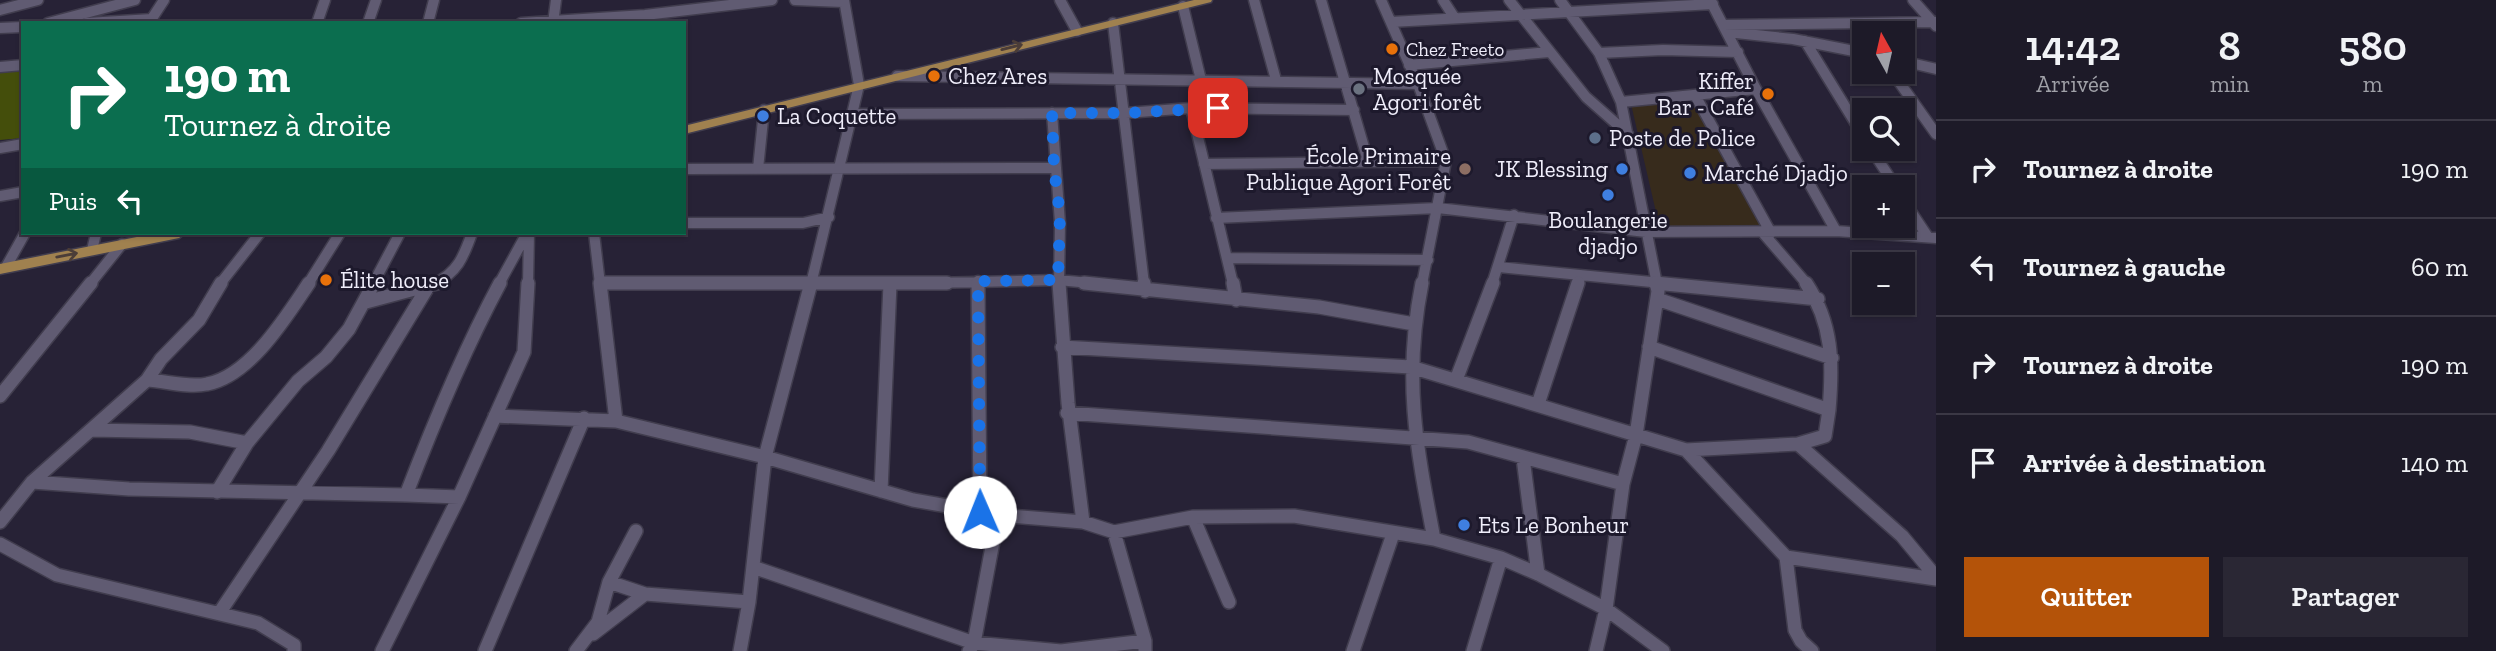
<!DOCTYPE html>
<html lang="fr">
<head>
<meta charset="utf-8">
<style>
	body { margin:0; font-family:"Zilla Slab",serif; background:#2a2734; color:#f1f3f6; height:100vh; display:flex; flex-direction:column; font-size:26px; white-space:nowrap }
	* { box-sizing:border-box; margin:0 }
	p { font-size:23px; color:#a0a1a8 }
	.icon { flex:none; width:38px; height:38px; fill:none; stroke:currentColor; stroke-width:2; stroke-linecap:round; stroke-linejoin:round }
	.map { position:relative; flex:1; overflow:hidden }
	.details { display:flex; flex-direction:column; background:#1d1a28; width:560px }
	.details>* { flex:none }
	.banner { position:absolute; left:21px; top:21px; width:665px; height:214px; border-radius:0px; box-shadow:0 2px 5px #0004,0 0 0 2px #3b3845; background:#0b6e4f; color:#fff; overflow:hidden }
	.needle { width:46px; rotate:352deg }
	.fabs { position:absolute; left:1852px; top:21px; display:grid; gap:14px }
	.fabs a { display:grid; place-items:center; width:63px; height:63px; border-radius:0px; background:#1d1a28; box-shadow:0 2px 5px #0004,0 0 0 2px #3b3845; font-size:35px }
	.pin { position:absolute; display:grid; place-items:center; width:60px; height:60px; color:#fff; margin:-30px; border-radius:14px; box-shadow:0 4px 10px #0006 }
	.me { position:absolute; width:77px; margin:-38px; rotate:359deg; stroke-linejoin:round; filter:drop-shadow(0 0 5px #0008) }
	.turn { display:flex; align-items:center; gap:24px; height:147px; padding:0 28px; font-size:32px }
	.turn .icon { width:91px; height:91px; stroke-width:2.5 }
	.turn b { display:block; font-size:49px; line-height:60px }
	.then { display:flex; align-items:center; height:66px; padding:0 28px; background:#0003; gap:14px; font-size:26px }
	.eta { display:flex; justify-content:space-evenly; align-items:center; height:119px; text-align:center }
	.eta b { font-size:42px; font-weight:600; line-height:49px }
	.button { display:flex; gap:14px; margin-top:auto; padding:14px 28px }
	.button a { flex:1; height:80px; border-radius:0px; background:#b45309; color:#fff; font-size:28px; font-weight:600; line-height:80px; text-align:center }
	.button a+a { background:#2a2734; color:#f1f3f6 }
	ul { padding:0; list-style:none }
	li { display:flex; align-items:center; gap:21px; height:98px; padding:0 28px; border-top:2px solid #3b3845 }
	li div { flex:1 }
	li b { display:block; font-size:26px }
	li em { font-style:normal }
	main { display:flex; flex:1; min-height:0 }
	.map>svg:first-child { display:block }
	.commercial { fill:#372b1c }
	.green { fill:#444e0b }
	.lines { fill:none; stroke-linecap:round; stroke-linejoin:round }
	.minor-far1-casing { stroke:#413d4e; stroke-width:13 }
	.minor-casing { stroke:#413d4e; stroke-width:16 }
	.major-casing { stroke:#413d4e; stroke-width:3 }
	.minor-far1 { stroke:#605b72; stroke-width:10 }
	.minor { stroke:#605b72; stroke-width:13 }
	.major { fill:#a0814f; fill-rule:evenodd }
	.oneway { stroke:#4b3d38 }
	.route { stroke:#1a73e8; stroke-width:12; stroke-dasharray:0 21.6 }
	.food-dot { fill:#e8710a; stroke:#1d192c; stroke-width:2.5 }
	.worship-dot { fill:#6b7280; stroke:#1d192c; stroke-width:2.5 }
	.shop-dot { fill:#3f7fe0; stroke:#1d192c; stroke-width:2.5 }
	.service-dot { fill:#5c6f8a; stroke:#1d192c; stroke-width:2.5 }
	.education-dot { fill:#8d6e63; stroke:#1d192c; stroke-width:2.5 }
	.labels { text-anchor:middle; stroke-width:6; stroke-linejoin:round; paint-order:stroke }
	.far-poi-label { font-size:19px; fill:#efedfa; stroke:#1d192c; text-anchor:start }
	.poi-label { font-size:23px; fill:#efedfa; stroke:#1d192c; text-anchor:start }
</style>
</head>
<body>
<main>
<div class="map">
<svg width="1936" height="651" viewBox="0 0 1936 651">
	<rect width="100%" height="100%" fill="#272236"/>
	<path class="commercial" d="M1677 101 1690 102 1706 122 1764 228H1698L1659 225 1631 104Z"/>
	<path class="green" d="M23 70V138L0 140V72Z"/>
	<g class="lines">
		<g class="minor-far1-casing">
			<path id="minor-far1" d="M795 0 843 2
				M1060 0 1077 31
				M1254 0 1276 80
				M1321 0 1368 161
				M1381 0 1418 84 1446 161 1422 284
				M1443 0 1454 17
				M1509 0 1586 97 1628 134
				M1560 0 1599 53 1621 102 1657 284
				M1913 0 1936 26
				M1183 6 1201 80
				M0 10 38 0
				M1391 22 1713 4
				M48 23 135 0
				M87 23 152 19
				M149 23 164 0
				M317 23 325 0
				M368 23 376 0
				M428 23 434 0
				M521 23 645 15 772 0
				M553 23 556 0
				M1113 23 1144 284
				M1723 25 1936 22
				M0 28 23 27
				M1727 32 1793 39 1864 53
				M1805 41 1864 137
				M1599 53 1663 50 1738 52
				M1902 61 1936 69
				M1409 65 1549 52
				M0 67 23 65
				M1892 72 1936 134
				M897 76 1418 84
				M1756 89 1836 231
				M1696 97 1771 233
				M1621 102 1756 89 1710 0
				M1191 108 1233 284
				M1052 113 1060 223 1059 284
				M853 114 1126 113 1191 108 1354 110
				M0 148 23 144
				M1871 149 1896 187
				M1204 164 1446 161
				M684 169 1054 168
				M758 169 764 110
				M0 196 23 192
				M1902 198 1928 237
				M1216 218 1438 208 1646 232 1836 231 1936 238
				M684 223H803L829 217
				M594 233 600 284
				M1763 233 1807 284
				M92 250 96 233
				M1228 258 1428 260
				M6 267 25 233
				M1499 267 1672 284
				M978 281V284
				M600 283 890 284 1058 280 1101 284
				M90 284 122 244
				M220 284 260 233
				M308 284 340 233
				M373 284 400 233
				M433 284C457 274 464 256 472 233
				M499 284 527 233
				M528 284 529 233
				M811 284 859 85 844 0
				M1492 284 1514 215
				M1577 284 1580 276"/>
		</g>
		<g class="minor-casing">
			<path id="minor" d="M600 283 616 421
				M600 283H947
				M978 283 980 512
				M1059 283 1068 403 1083 522
				M1084 283 1319 307 1414 324
				M1144 283 1145 291
				M1233 283 1236 300
				M1422 283C1403 378 1416 445 1434 539
				M1655 283 1818 299
				M1806 283C1833 324 1833 363 1829 410
				M1657 299 1832 358
				M366 302 437 283
				M1062 347 1411 367 1686 450 1798 444 1825 436 1829 410 1649 347
				M147 380C166 381 188 388 207 384 250 376 286 317 309 283
				M1456 380 1493 283
				M0 396 91 283
				M1538 404 1578 283
				M1067 413 1468 442 1623 484
				M495 416 616 421 765 457 913 500 998 515 1083 522 1114 532 1193 517 1294 516 1434 539 1501 558 1538 574 1606 609 1663 651
				M92 430 190 432 247 443
				M1798 444 1902 536 1936 577
				M1686 450 1786 557 1795 630 1801 641 1812 651
				M1523 458 1538 574
				M32 482 129 489 406 495
				M881 491 890 284
				M217 492 247 443 298 381 326 357 349 329 374 283
				M459 497 406 495C434 422 463 352 500 283
				M1193 517 1229 602
				M0 522 32 482 147 380 161 359 199 320 221 283
				M1114 532 1145 641V651
				M0 544 57 575 258 623 294 645V651
				M1786 557 1936 579
				M753 567 974 643 1061 651 1145 641
				M609 582 645 594 749 602
				M220 612 328 451 429 285
				M593 634 645 594
				M382 651 459 497 524 352 528 283
				M485 651 584 418
				M576 651 598 622 609 582 636 531
				M740 651 749 602 765 457 811 283
				M969 651 974 643 998 515
				M1353 651 1393 534
				M1473 651 1501 558
				M1596 651 1606 609 1623 484 1636 435 1658 291 1656 283"/>
		</g>
		<g class="major-casing">
			<path id="major" d="M1194 0H1212L1211 2 684 134V126Z
				M157 233H185L179 238 0 274V264Z"/>
		</g>
		<use href="#minor-far1" class="minor-far1"/>
		<use href="#minor" class="minor"/>
		<use href="#major" class="major"/>
	</g>
	<defs><path id="oneway-shaft" d="M-6 0H5M1.5-3L5.5 0L1.5 3" fill="none" stroke-width="1.6" stroke-linecap="round" stroke-linejoin="round" transform="scale(1.75)"/></defs>
	<g class="oneway">
		<use href="#oneway-shaft" transform="translate(1012 47) rotate(-14)"/>
		<use href="#oneway-shaft" transform="translate(67 255) rotate(-11)"/>
	</g>
	<g class="lines">
		<path class="route" d="M980 512 978 281 1058 280 1060 215 1054 168 1052 113H1126L1218 108"/>
	</g>
	<g class="food-dot">
		<circle cx="1392" cy="49" r="7"/>
		<circle cx="934" cy="76" r="7"/>
		<circle cx="1768" cy="94" r="7"/>
		<circle cx="326" cy="280" r="7"/>
	</g>
	<circle class="worship-dot" cx="1359" cy="89" r="7"/>
	<g class="shop-dot">
		<circle cx="763" cy="116" r="7"/>
		<circle cx="1622" cy="169" r="7"/>
		<circle cx="1690" cy="173" r="7"/>
		<circle cx="1608" cy="195" r="7"/>
		<circle cx="1464" cy="525" r="7"/>
	</g>
	<circle class="service-dot" cx="1595" cy="138" r="7"/>
	<circle class="education-dot" cx="1465" cy="169" r="7"/>
	<g class="labels">
		<g class="far-poi-label">
			<text x="1406" y="56">Chez Freeto</text>
		</g>
		<g class="poi-label">
			<text x="948" y="84">Chez Ares</text>
			<text x="1373" y="84">Mosquée<tspan x="1373" dy="26">Agori forêt</tspan></text>
			<text x="1754" y="89" text-anchor="end">Kiffer<tspan x="1754" dy="26">Bar - Café</tspan></text>
			<text x="777" y="124">La Coquette</text>
			<text x="1609" y="146">Poste de Police</text>
			<text x="1451" y="164" text-anchor="end">École Primaire<tspan x="1451" dy="26">Publique Agori Forêt</tspan></text>
			<text x="1608" y="177" text-anchor="end">JK Blessing</text>
			<text x="1704" y="181">Marché Djadjo</text>
			<text x="1608" y="228" text-anchor="middle">Boulangerie<tspan x="1608" dy="26">djadjo</tspan></text>
			<text x="340" y="288">Élite house</text>
			<text x="1478" y="533">Ets Le Bonheur</text>
		</g>
	</g>
</svg>
<div class="fabs">
<a><svg class="needle" viewBox="-14 -14 28 28"><path d="M0-13l5 13h-10z" fill="#e53935"/><path d="M0 13l5-13h-10z" fill="#a0a1a8"/></svg></a>
<a><svg class="icon" aria-label="search" viewBox="0 0 24 24"><circle cx="10" cy="10" r="6"/><path d="M15 15l6 6"/></svg></a>
<a>+</a>
<a>−</a>
</div>
<div class="pin" style="left:1218px;top:108px;background:#d93025"><svg class="icon" aria-label="arrive" viewBox="0 0 24 24"><path d="M6 21V4h12l-3 4 3 4H6"/></svg></div>
<svg class="me" style="left:980px;top:512px" viewBox="-20 -20 40 40"><circle r="19" fill="#fff"/><path d="M0-13L10 11 0 6-10 11z" fill="#1a73e8"/></svg>
<div class="banner">
<div class="turn"><svg class="icon" aria-label="right" viewBox="0 0 24 24"><path d="M7 20v-9h11M14 6l5 5-5 5"/></svg><div><b>190 m</b>Tournez à droite</div></div>
<div class="then">Puis<svg class="icon" aria-label="left" viewBox="0 0 24 24"><path d="M17 20v-9H6M10 6l-5 5 5 5"/></svg></div>
</div>
</div>
<section class="details">
<div class="eta">
<div><b>14:42</b><p>Arrivée</p></div>
<div><b>8</b><p>min</p></div>
<div><b>580</b><p>m</p></div>
</div>
<ul>
<li><svg class="icon" aria-label="right" viewBox="0 0 24 24"><path d="M7 20v-9h11M14 6l5 5-5 5"/></svg><div><b>Tournez à droite</b></div><em>190 m</em></li>
<li><svg class="icon" aria-label="left" viewBox="0 0 24 24"><path d="M17 20v-9H6M10 6l-5 5 5 5"/></svg><div><b>Tournez à gauche</b></div><em>60 m</em></li>
<li><svg class="icon" aria-label="right" viewBox="0 0 24 24"><path d="M7 20v-9h11M14 6l5 5-5 5"/></svg><div><b>Tournez à droite</b></div><em>190 m</em></li>
<li><svg class="icon" aria-label="arrive" viewBox="0 0 24 24"><path d="M6 21V4h12l-3 4 3 4H6"/></svg><div><b>Arrivée à destination</b></div><em>140 m</em></li>
</ul>
<div class="button"><a>Quitter</a><a>Partager</a></div>
</section>
</main>
</body>
</html>
